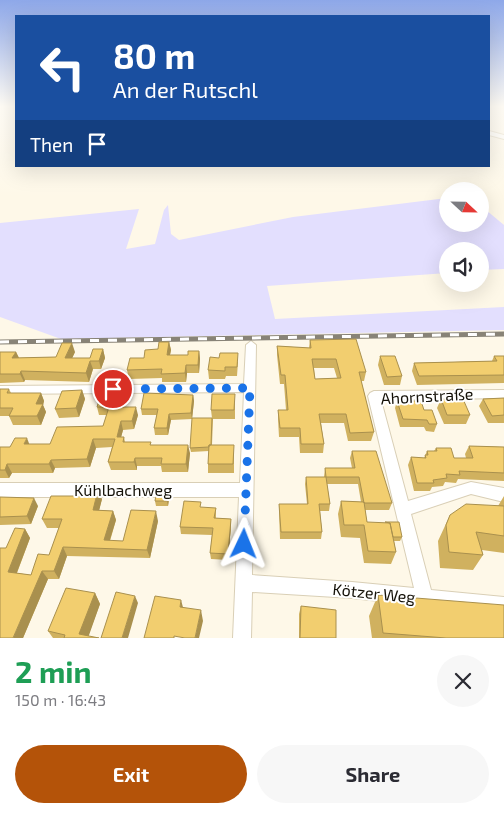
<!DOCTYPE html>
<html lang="en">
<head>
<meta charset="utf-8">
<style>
	body { margin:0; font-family:"Exo 2",sans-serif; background:#f7f7f7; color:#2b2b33; height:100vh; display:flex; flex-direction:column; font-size:19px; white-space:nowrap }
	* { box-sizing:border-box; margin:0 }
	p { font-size:16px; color:#7c7c81 }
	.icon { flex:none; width:28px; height:28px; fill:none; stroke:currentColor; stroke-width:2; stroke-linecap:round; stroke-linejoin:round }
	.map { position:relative; height:638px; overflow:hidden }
	.sheet { display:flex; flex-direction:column; background:#fff; flex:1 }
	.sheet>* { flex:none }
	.banner { position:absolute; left:15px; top:15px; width:475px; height:152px; border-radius:0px; box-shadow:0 5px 20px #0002; background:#1a4fa0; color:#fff; overflow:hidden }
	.needle { width:32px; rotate:112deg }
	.fabs { position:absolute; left:439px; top:182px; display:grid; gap:10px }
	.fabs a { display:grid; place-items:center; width:50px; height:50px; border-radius:50%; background:#fff; box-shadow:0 5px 20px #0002; font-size:25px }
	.pin { position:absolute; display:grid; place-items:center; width:42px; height:42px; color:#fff; margin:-21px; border:2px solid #fff; border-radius:50%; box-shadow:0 1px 5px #0007 }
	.me { position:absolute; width:55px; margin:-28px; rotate:2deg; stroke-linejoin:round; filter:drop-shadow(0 0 4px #0008) }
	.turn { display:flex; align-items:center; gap:18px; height:105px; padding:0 15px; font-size:22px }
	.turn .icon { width:65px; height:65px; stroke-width:2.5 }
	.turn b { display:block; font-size:35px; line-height:42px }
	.then { display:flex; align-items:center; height:48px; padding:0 15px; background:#0003; gap:10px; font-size:19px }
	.round { display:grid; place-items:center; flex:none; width:52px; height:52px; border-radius:26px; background:#f7f7f7 }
	.head { display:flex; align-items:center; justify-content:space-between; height:85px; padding:0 15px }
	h1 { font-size:30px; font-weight:700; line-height:38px; color:#1e9e55 }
	.primary-button { display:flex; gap:10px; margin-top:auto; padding:10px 15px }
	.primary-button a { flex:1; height:58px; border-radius:30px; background:#b45309; color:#fff; font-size:20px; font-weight:700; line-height:58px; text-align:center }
	.primary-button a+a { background:#f7f7f7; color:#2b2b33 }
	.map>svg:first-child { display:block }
	.green { fill:#e3dffe }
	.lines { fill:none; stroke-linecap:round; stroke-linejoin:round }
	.street-casing { stroke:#d9cfb6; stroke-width:2 }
	.secondary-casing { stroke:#d9cfb6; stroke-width:2 }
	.street { fill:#fff; fill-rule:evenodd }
	.secondary { fill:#fff; fill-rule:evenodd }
	.rail-casing { stroke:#888377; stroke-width:5 }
	.rail { stroke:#fff; stroke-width:3; stroke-dasharray:9; stroke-linecap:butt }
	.wall { fill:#d0b15f; fill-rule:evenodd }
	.shaded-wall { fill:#a9904e }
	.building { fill:#f2ce6f; stroke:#a9904e; fill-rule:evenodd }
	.route { stroke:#1a73e8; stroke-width:9; stroke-dasharray:0 16.2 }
	.labels { text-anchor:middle; stroke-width:4; stroke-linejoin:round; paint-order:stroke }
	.near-street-label { font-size:16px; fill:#141108; stroke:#fff }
</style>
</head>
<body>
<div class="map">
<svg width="504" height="638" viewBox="0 0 504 638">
	<rect width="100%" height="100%" fill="#fef8e8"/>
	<path class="green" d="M447 198 448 224H480V205L504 225V269L480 270V251H448L447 273 267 286 275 319 504 307V330L61 339 0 317V223L139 209 126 249 155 244 164 210 168 205 171 234 179 240 293 217Z"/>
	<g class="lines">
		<g class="street-casing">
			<path id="street" d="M251 341 256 345 252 575 352 582 414 588 368 396 370 393 374 391 504 390V398L381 400 408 501 471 482 504 488V502L471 494 411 514 431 590 504 597V615L352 598 252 592 251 638H233L239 497H0V483H240L244 392 0 394V386L244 384 246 345Z"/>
		</g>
		<g class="secondary-casing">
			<path id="secondary" d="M489 131 504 135V139L489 135Z"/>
		</g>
		<use href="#street" class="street"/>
		<use href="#secondary" class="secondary"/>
		<g class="rail-casing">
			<path id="rail" d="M0 342 504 334"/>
		</g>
		<use href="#rail" class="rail"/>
	</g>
	<path class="wall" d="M310 340 366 372 364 381H361L374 432 371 441H348L344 423H321L324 444 323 453H300L299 437H279L278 419V410H286L284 384H280L277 355V346L309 348ZM314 368H334L337 378 315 379Z
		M169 342 171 350 170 355H188L199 351 200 359 199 373H187L186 382H162V378L129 379 127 370 144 358Z
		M103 349 105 358 101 369H93L89 382 25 380 24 382 0 383V352H16L19 358 56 357 75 352 72 358H90Z
		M380 356 402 376 400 385H384L378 365Z
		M494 356H504V383L417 385 412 371 414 363 492 361Z
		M219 358 238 362 237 376H226L225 379H209L208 370Z
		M0 389H9L11 393H41L44 401 43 405 46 412 41 425H13L9 416H0Z
		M82 390 85 399 79 417 59 418 55 409Z
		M193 395 194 401 192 419 171 420 168 435H155L154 428 157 415H142L141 409Z
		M504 398V423H488L479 406 483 399Z
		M126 399 123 407 138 415 134 429 123 430 121 437H124L125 442 152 445 190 453 188 472H162L161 466H137V470H111L108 462 112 447 96 448 90 467 55 468 53 473H12L9 478H0V447H10L29 444H50L103 426 107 415H99L97 407Z
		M441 399 470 415 466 424H444L437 408Z
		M397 401 424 410 437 424 434 432 426 431 424 427H400L395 408Z
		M235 403V419H213L212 445 234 454V473H208V464L209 451 191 452 190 448 212 418 211 410Z
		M469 446 504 447V481L458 479 456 483 445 482 443 486 432 487 430 491H414L408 465 411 457 424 458 427 451H434L436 448 454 458H466L465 454Z
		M352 451 392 503 389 510H365L367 522 402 537 400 541H394L396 552 391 564 364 563 360 538 341 537 338 514 341 501 361 502 358 484H327L330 504 329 511H320L322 532 321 539H280L279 511V504H307L305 484 306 477H324L325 468H352L350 458Z
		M504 496V553L482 550 483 555 473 570 440 568 438 541 450 515 498 506Z
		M0 497 38 506 31 524 0 525Z
		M102 499 99 510 113 511 116 520 110 541H123L158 521 150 558 67 556 59 579H48L23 638 6 548 25 529 30 538 17 573 31 575 49 555 59 528H47L42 519Z
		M169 499 168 506H156L155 501Z
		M201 508H216V518L231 519V526L228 560 211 559 210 553 212 535 181 534 180 527Z
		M95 593 100 604 88 636 99 638H53L48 631Z
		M378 595 504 638H372L369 616Z
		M301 606 336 638H299V614Z"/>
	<path class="shaded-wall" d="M169 342 171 350 168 364 167 355Z
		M72 343 75 352 68 367 65 358Z
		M103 349 105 358 101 369 99 361Z
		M199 351 200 359 199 373 198 365Z
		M16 352 20 360 12 358Z
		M90 361 93 369 89 382 86 373Z
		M186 365 187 373 186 382 185 373Z
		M21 371 25 380 24 382 20 374Z
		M82 390 85 399 79 417 76 408Z
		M124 391 126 399 121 415 119 407Z
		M41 393 44 401 43 405 46 412 41 425 37 416 36 404Z
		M193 395 194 401 192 419 191 413Z
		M136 407 138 415 134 429 132 421Z
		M169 414 171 420 168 435 167 428Z
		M121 421 123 430 119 445 117 437Z
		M27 438 30 446 24 444Z
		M93 439 96 448 90 467 87 459Z
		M188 445 190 453 188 472 186 464Z
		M135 458 137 466V470L134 462Z
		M51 460 55 468 53 473 49 464Z
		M7 464 12 473 9 478 5 470Z
		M98 490 102 499 97 519 93 510Z
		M168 495 169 499 168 506 167 501Z
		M34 498 38 506 31 524 27 516Z
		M113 511 116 520 107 549 104 540Z
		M156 511 158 521 150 558 147 550Z
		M231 519V526L228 560V554Z
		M25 529 30 538 14 580 8 572Z
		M63 547 67 556 59 579 54 571Z
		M42 571 48 579 23 638H13Z
		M95 593 100 604 88 638 79 634Z
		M135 596 138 603 128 638H122Z
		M181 600 184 611 180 607Z
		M201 610 203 621 199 638H195Z"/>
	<path class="building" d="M356 339 366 372H359L374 432 350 433 346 414H319L324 444H301L300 428H280L278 410H288L285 375H281L277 346 311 348 310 340ZM312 359H336L341 378 315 379Z
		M159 342H169L167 355H188V351H199L198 365H186L185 373 161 374 162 369 127 370 130 358H144L145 350 158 349Z
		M62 343H72L65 358H90L93 349H103L99 361H90L86 373 21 371 20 374H0V352H16L12 358 56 357Z
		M220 353H238L237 367H225V371L208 370 210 357 219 358Z
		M380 356H395L402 376 387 377Z
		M494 356H504V375L419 376 414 363 497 361Z
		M0 389H9L7 393H41L36 404H43L37 416H9L13 408H0Z
		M82 390 76 408 55 409 62 391Z
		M102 391H124L119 407H136L132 421H121L117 437H124L123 442H151L150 445H188L186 464H161L162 458H135L134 462H108L115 439H93L87 459 51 460 49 464H7L5 470H0V447H10L15 438H27L24 444H50L57 427 103 426 109 407H97Z
		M144 393 193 395 191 413 169 414 167 428H154L158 409H141Z
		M212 394H235L234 410H211Z
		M504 398V415L492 416 483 399Z
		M441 399H463L470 415H447Z
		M397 401H421L424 410H432L437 424H429L427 420 403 419Z
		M192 418H212L211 445H209V447L190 448Z
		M209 445H234L233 464H208Z
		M469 446 504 447V473L459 471 460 475 446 474 447 478 433 480 434 483H417L411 457 426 458 425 455H428L427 451H437L436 448H451L454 458H473Z
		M352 451H376L392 503H364L359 477H326L325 468H355Z
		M306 477H326L330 504H319L322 532H281L279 504H308Z
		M86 490H98L93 510 113 511 104 540 123 541 131 510 156 511 147 550 63 547 54 571H42L13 638H0V548H6L15 528 25 529 8 572 31 575 38 554 49 555 62 519H42L51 496H84Z
		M156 495H168L167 501H155Z
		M0 497 34 498 27 516 0 517Z
		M184 501 201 502 200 507 216 508 214 518 231 519 228 554 210 553 213 528 180 527Z
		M341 501 364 502 367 522 390 523 396 552 368 551 364 525H344Z
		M466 504 504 506V536L476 532 483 555 449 552 446 525 450 515Z
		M399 522 402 537H393L390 523 385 522Z
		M66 588 95 593 79 634 99 638H64L65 635 48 631Z
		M116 592 135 596 122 638H101Z
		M378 595 504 605V638H446L383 633Z
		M155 596 181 600 180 607 201 610 195 638H185L174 636V638H144Z
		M301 606 336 610V638H300Z"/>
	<linearGradient id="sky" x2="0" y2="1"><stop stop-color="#8ea8e9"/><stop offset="0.54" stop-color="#fffcf5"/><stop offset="1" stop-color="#fffcf5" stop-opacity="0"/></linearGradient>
	<rect width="504" height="197" fill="url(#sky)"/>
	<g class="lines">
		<path class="route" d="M113 389 250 388 244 544"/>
	</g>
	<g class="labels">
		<g class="near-street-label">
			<text transform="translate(427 396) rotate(-3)" y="6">Ahornstraße</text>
			<text x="123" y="496">Kühlbachweg</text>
			<text transform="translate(374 593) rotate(6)" y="6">Kötzer Weg</text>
		</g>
	</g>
</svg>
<div class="fabs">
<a><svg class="needle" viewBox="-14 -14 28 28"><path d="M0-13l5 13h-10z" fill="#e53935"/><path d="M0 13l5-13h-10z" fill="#7c7c81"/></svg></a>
<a><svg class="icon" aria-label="sound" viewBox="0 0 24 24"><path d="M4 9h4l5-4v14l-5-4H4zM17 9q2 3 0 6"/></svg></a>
</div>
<div class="pin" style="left:113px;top:389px;background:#d93025"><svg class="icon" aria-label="arrive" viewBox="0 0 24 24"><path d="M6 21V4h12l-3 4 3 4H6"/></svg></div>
<svg class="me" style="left:244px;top:544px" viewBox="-20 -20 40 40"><path d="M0-17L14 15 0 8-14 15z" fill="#1a73e8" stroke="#fff" stroke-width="4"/></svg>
<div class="banner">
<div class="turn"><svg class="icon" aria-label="left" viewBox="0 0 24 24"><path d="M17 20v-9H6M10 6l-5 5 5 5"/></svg><div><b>80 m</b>An der Rutschl</div></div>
<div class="then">Then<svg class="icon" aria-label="arrive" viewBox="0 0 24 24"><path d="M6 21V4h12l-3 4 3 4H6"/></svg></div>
</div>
</div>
<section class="sheet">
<div class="head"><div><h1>2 min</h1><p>150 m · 16:43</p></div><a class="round"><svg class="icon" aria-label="close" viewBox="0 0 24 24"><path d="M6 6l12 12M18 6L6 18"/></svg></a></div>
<div class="primary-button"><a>Exit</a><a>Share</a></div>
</section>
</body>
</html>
